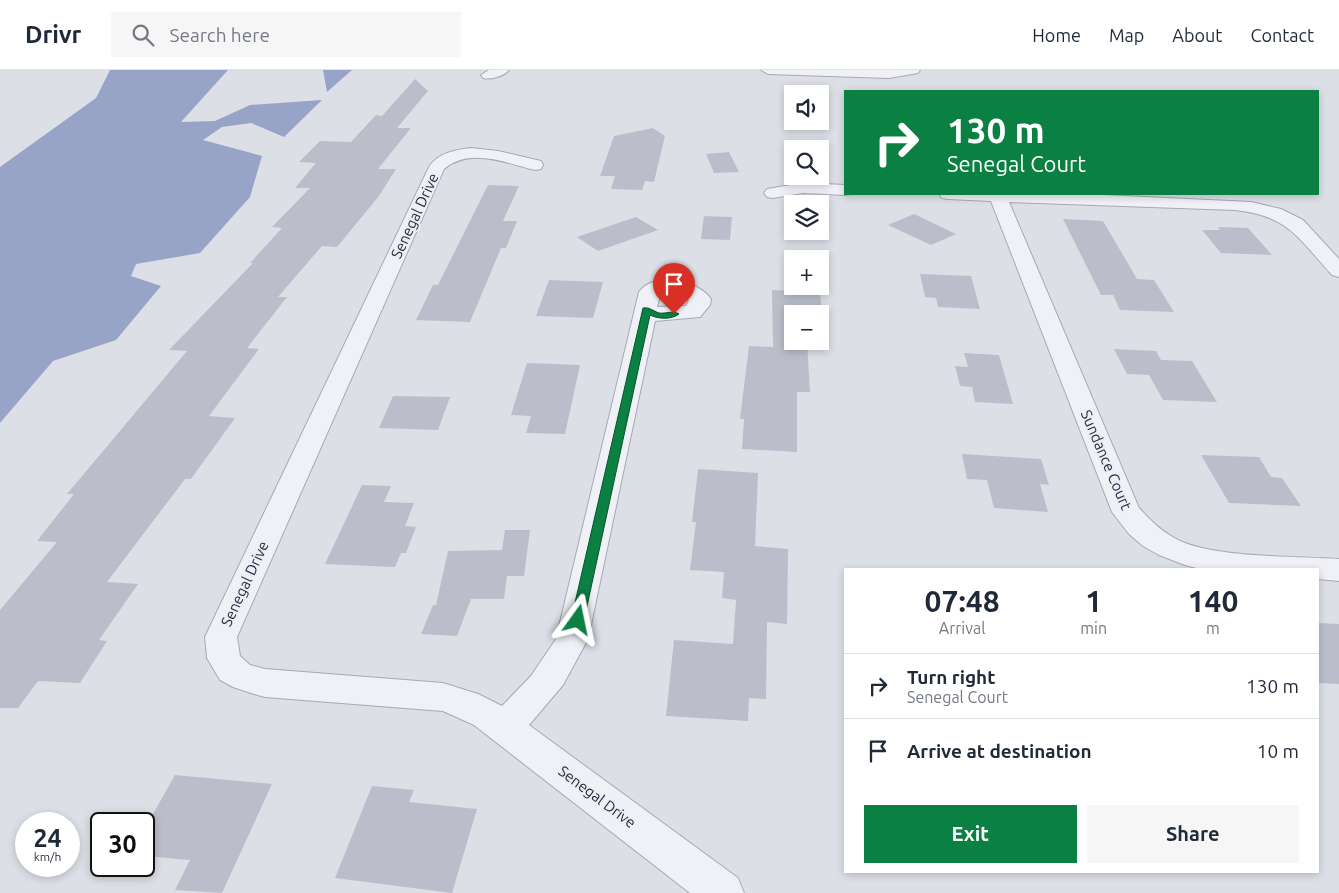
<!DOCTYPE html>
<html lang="en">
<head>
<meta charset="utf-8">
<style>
	body { margin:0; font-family:Ubuntu,sans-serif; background:#f6f6f7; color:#1f2937; height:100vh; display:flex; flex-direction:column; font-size:19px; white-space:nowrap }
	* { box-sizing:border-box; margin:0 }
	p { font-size:16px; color:#747a83 }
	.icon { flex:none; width:28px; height:28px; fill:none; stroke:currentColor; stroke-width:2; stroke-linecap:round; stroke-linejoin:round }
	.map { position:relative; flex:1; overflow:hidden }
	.panel { position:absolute; left:844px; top:498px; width:475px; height:305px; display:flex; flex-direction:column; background:#fff; border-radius:0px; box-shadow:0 2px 8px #0003 }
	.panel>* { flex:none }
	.top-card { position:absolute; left:844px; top:20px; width:475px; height:105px; border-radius:0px; box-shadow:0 2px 8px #0003; background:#0b8043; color:#fff; overflow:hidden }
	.controls { position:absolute; left:784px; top:15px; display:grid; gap:10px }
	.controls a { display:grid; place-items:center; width:45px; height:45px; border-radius:0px; background:#fff; box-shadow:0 2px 8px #0003; font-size:25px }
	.speed { position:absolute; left:15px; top:742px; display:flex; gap:10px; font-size:25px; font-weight:700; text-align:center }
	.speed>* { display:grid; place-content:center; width:65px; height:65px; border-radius:50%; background:#fff; box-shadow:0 2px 8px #0003; line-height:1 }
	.speed small { font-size:12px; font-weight:400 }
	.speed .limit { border:2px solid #111; border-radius:8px; background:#fff; color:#111 }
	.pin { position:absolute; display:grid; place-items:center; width:42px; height:42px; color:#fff; margin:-51px -21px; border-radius:50% 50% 50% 0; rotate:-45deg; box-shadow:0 0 5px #0007 }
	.pin .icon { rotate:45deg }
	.me { position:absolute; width:55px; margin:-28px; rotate:12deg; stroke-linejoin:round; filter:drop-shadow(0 0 4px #0008) }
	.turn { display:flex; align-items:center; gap:18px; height:105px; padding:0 20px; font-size:22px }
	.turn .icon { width:65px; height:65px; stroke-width:2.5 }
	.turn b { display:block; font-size:35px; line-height:42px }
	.eta { display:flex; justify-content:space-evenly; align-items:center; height:85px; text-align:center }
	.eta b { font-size:30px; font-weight:700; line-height:35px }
	.primary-button { display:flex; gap:10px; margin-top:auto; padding:10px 20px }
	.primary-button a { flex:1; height:58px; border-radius:0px; background:#0b8043; color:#fff; font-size:20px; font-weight:700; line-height:58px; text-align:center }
	.primary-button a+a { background:#f6f6f7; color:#1f2937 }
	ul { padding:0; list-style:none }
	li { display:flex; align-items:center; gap:15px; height:65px; padding:0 20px; border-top:1px solid #e0e1e3 }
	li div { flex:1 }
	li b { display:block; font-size:19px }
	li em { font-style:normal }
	header { display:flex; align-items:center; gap:30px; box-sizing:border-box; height:70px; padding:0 25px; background:#fff; border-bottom:1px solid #e0e1e3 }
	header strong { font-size:24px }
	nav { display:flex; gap:28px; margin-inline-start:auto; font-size:18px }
	.search { width:350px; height:45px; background:#f6f6f7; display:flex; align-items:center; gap:12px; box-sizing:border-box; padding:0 18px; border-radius:0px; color:#747a83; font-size:19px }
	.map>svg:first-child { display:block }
	.water { fill:#98a4c7 }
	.building { fill:#bbbdca }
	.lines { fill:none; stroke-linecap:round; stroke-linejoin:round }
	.street-casing { stroke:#a6a9b4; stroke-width:2 }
	.street { fill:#f0f1f6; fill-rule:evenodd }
	.route { fill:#0b8043; stroke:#07532c }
	.labels { text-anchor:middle; stroke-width:4; stroke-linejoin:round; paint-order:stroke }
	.street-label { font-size:15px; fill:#272a3e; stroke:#edeef5 }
</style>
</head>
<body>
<header>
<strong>Drivr</strong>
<div class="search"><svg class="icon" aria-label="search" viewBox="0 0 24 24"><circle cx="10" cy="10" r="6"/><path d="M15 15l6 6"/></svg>Search here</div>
<nav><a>Home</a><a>Map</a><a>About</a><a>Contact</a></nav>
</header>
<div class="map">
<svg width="1339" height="823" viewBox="0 0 1339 823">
	<rect width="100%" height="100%" fill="#dddfe7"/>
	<path class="water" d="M110 0H228L181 52 215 51 250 35 322 30 284 67 251 53 222 57 203 70 262 86 250 127 200 183 136 194 131 206 161 216 116 270 53 291 0 353V97L96 28Z
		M323 0H352L327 22Z"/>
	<path class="building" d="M415 9 428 21 397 58H411L378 99H396L379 126 337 177 322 176 278 227H287L247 278 259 279 209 346 235 348 191 409H185L107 512 138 514 99 570 107 571 80 613 38 611 18 638H0V540L57 472 37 471 74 424H67L187 281 169 280 253 193H250L282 158 272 157 310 118H295L316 93 299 92 320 71 351 72 376 45 382 46Z
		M653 58 665 66 654 112 645 111 642 120 611 119 615 106H600L614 66Z
		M729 82 739 102 714 103 706 84Z
		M488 115 519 116 503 151H517L506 178H501L470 252 416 250 433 215H438Z
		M914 144 956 164 931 175 888 155Z
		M704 146 732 147 730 170 701 169Z
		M636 147 658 160 598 181 577 167Z
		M1063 149 1103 151 1137 209 1154 210 1174 242 1120 240 1113 225H1101Z
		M1218 157 1248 158 1272 185 1221 183 1202 160H1220Z
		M920 204 971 206 980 239 938 237 936 228 925 227Z
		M549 210 603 212 593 248 536 246Z
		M772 220 820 222 823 256H820V244H792V271H807L810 322H797V382L742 379 744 349H740L749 276 773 277Z
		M1114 279 1156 281 1161 290 1192 291 1217 332 1163 330 1149 305 1127 304Z
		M964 283 999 285 1013 334 975 332 972 317 960 316 955 296 968 297Z
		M527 293 580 295 565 364 526 363 531 346 511 345Z
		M393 326 450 327 438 360 379 358Z
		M962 384 1041 389 1049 415 1040 414 1048 442 994 438 987 410 967 409Z
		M1201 385 1259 387 1271 407 1282 408 1301 436 1229 433Z
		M698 399 758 403 755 476 788 479 787 554 767 552 766 629 749 628 748 651 666 646 674 570 733 574 736 530 722 528 724 502 690 500 696 452H692Z
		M362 415 391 416 384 432 414 433 405 456 416 457 406 483H401L395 497 325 494Z
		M505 460H530L524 506H507L504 529H471L457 566 421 564 433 535H436L448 481 502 480Z
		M1318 553 1339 554V614L1318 613Z
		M175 705 272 714 222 823 175 820 190 790 144 786V760Z
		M372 716 414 720 409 732 477 739 452 823 335 808Z"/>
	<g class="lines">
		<g class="street-casing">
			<path id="street" d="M489 0H509C504 6 491 10 483 8L481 5Z
				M761 0H920L918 3 889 8 768 4Z
				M471 78 498 81 541 91 543 95 541 99 535 100C506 93 470 77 444 99L237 567 240 586 250 595 265 599 443 613 478 624 502 636 531 606 556 569 639 222C654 201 698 210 711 229L710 235 700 247 655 251 588 569 563 615 529 655 738 808 744 823H690L474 655 443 641 265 627 254 624 233 617 220 610 207 588 205 567 429 97C438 83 455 80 471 78ZM670 222 677 223 689 230 686 236 657 237 660 225Z
				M803 113 845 115V124H851L845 125 803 123 773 128 767 127 764 123 767 119Z
				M939 124H1082L1251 132 1281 139 1303 150 1339 189V207L1332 205C1298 168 1289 146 1235 140L1009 132 1139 438C1151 451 1163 463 1180 471 1219 488 1295 486 1339 489V511L1318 509V499H1200L1185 495 1159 485 1143 476 1129 464 1112 442 991 131 948 129 942 128Z"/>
		</g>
		<use href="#street" class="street"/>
	</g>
	<path class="route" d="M643 238C650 237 653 241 659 243 666 244 673 240 679 244 671 250 658 249 650 245L584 550 582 553H573L571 550Z"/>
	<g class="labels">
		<g class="street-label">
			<text transform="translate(415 146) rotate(-65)" y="5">Senegal Drive</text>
			<text transform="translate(1106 390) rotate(67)" y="5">Sundance Court</text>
			<text transform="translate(245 514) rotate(-65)" y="5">Senegal Drive</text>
			<text transform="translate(597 727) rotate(37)" y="5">Senegal Drive</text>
		</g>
	</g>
</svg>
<div class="controls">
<a><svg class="icon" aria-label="sound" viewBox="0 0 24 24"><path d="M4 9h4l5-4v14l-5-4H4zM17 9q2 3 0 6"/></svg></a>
<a><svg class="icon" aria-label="search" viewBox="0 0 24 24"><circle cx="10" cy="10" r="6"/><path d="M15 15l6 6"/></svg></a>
<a><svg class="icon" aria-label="layers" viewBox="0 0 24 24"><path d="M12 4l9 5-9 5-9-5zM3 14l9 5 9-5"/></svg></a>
<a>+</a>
<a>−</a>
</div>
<div class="speed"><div>24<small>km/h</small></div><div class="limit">30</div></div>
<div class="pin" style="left:674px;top:244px;background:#d93025"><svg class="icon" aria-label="arrive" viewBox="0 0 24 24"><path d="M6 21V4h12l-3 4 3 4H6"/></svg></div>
<svg class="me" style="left:578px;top:550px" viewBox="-20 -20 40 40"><path d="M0-17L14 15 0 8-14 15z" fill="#0b8043" stroke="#fff" stroke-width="4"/></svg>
<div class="top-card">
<div class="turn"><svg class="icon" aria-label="right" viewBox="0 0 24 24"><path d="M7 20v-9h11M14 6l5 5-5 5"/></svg><div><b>130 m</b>Senegal Court</div></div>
</div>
<section class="panel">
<div class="eta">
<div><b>07:48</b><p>Arrival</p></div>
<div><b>1</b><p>min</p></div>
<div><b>140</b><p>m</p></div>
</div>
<ul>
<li><svg class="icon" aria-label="right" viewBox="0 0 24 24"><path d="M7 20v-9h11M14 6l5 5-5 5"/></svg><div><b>Turn right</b><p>Senegal Court</p></div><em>130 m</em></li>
<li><svg class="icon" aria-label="arrive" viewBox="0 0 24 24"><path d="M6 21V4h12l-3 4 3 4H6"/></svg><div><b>Arrive at destination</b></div><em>10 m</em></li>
</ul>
<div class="primary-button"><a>Exit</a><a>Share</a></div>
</section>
</div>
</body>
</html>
